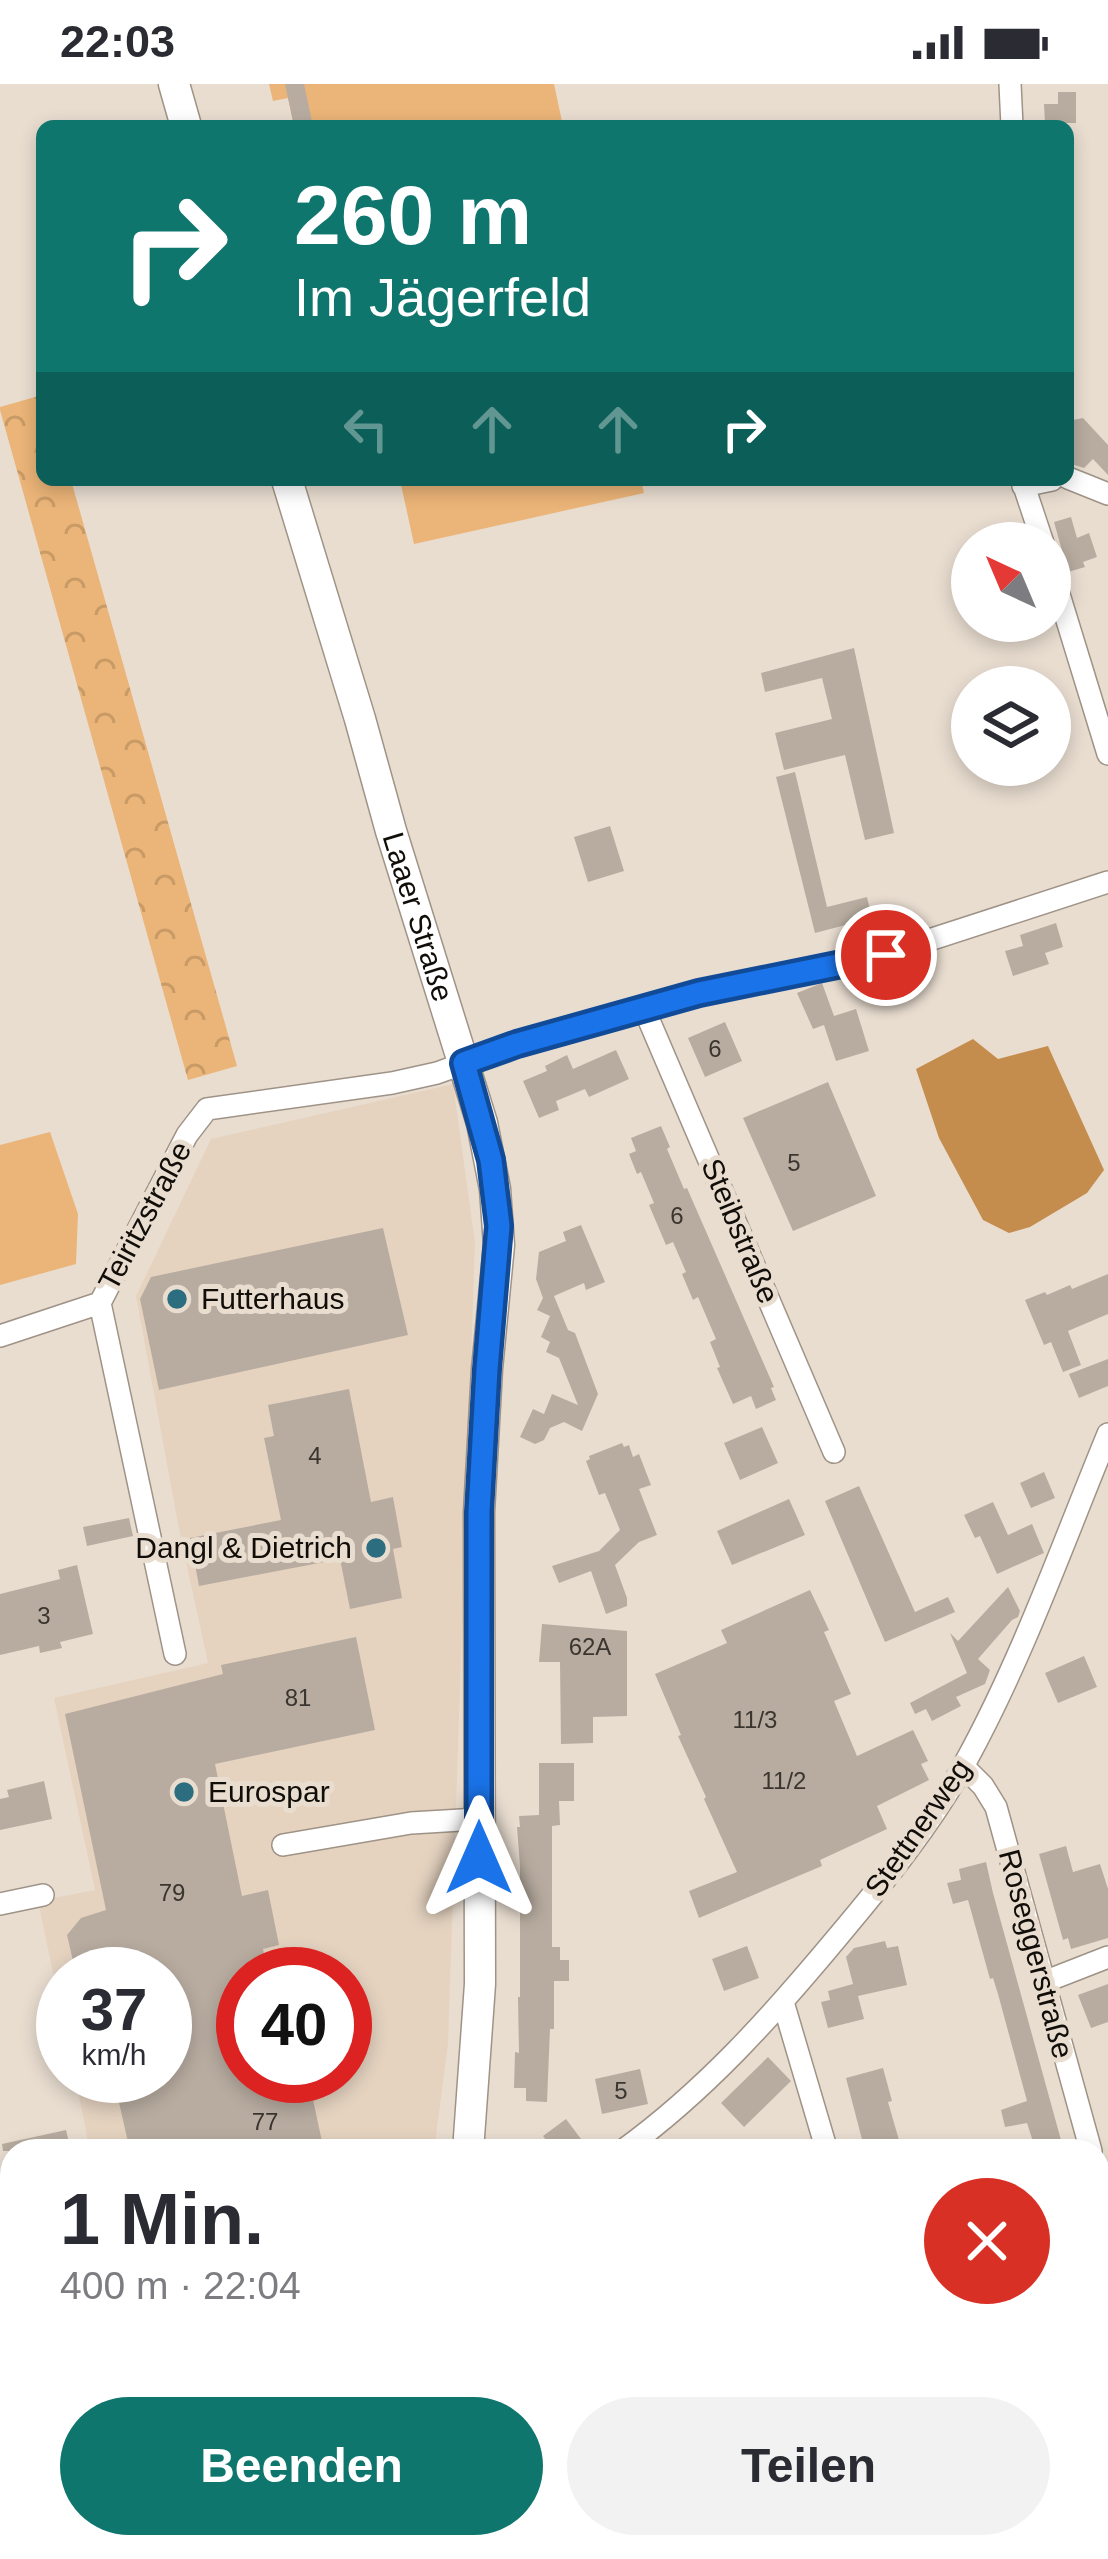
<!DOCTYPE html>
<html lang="de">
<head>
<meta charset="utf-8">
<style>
	body { margin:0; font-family:Helvetica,sans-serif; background:#f2f2f3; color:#2b2b33; height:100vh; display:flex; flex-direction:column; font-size:45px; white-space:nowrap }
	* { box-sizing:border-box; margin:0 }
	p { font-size:39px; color:#7c7c81 }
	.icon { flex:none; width:66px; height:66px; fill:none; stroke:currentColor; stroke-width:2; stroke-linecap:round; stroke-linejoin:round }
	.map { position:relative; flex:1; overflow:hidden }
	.drawer { position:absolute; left:0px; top:2055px; width:1110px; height:420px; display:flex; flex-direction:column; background:#fff; border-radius:36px 36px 0 0; box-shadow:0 6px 18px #0003 }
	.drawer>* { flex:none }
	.banner { position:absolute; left:36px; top:36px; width:1038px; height:366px; border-radius:18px; box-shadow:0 6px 18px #0003; background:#0f766e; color:#fff; overflow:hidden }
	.needle { width:78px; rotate:316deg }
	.buttons { position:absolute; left:951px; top:438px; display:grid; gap:24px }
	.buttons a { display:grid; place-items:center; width:120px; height:120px; border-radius:50%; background:#fff; box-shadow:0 6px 18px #0003; font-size:60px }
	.speed { position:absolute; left:36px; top:1863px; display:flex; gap:24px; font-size:60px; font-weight:700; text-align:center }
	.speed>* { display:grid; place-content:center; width:156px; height:156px; border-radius:50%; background:#fff; box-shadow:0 6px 18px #0003; line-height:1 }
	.speed small { font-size:30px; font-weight:400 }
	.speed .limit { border:18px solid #d22; background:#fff; color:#111 }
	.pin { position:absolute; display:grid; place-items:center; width:102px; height:102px; color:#fff; margin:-51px; border:6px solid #fff; border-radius:50%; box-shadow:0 3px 12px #0007 }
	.me { position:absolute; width:132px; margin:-66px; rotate:0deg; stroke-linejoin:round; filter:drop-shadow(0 0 9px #0008) }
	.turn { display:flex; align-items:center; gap:42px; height:252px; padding:0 60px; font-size:54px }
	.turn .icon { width:156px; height:156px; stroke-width:2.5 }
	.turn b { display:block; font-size:84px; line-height:102px }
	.lanes { display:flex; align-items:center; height:114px; padding:0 60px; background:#0003; justify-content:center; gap:60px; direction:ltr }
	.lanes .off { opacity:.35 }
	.round { display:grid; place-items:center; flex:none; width:126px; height:126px; border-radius:63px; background:#f2f2f3 }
	.headline { display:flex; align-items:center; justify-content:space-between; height:204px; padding:0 60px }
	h1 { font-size:72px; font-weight:700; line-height:90px }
	.button { display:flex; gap:24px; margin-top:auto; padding:24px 60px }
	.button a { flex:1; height:138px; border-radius:72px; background:#0f766e; color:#fff; font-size:48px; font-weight:700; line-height:138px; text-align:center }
	.button a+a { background:#f2f2f3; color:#2b2b33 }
	.status { display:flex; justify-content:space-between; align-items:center; height:84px; padding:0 60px; background:#fff; direction:ltr }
	.status svg { height:33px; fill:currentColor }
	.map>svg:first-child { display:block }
	.built { fill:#e5d3c0; fill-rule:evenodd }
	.green { fill:#ebb478 }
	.forest { fill:url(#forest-crowns) }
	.water { fill:#c58d4d }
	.building { fill:#b8aca0 }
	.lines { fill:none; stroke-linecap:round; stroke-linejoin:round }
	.street-casing { stroke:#9f9387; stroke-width:24 }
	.secondary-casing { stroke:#9f9387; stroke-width:33 }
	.street { stroke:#fff; stroke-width:21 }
	.secondary { stroke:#fff; stroke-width:30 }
	.route-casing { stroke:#114b97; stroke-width:30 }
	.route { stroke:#1a73e8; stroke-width:21 }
	.poi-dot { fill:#2c6e80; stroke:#e9ddd0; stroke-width:4.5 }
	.labels { text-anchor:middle; stroke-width:10; stroke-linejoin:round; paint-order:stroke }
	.number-label { font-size:24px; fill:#3b352f }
	.street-label { font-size:30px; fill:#110d09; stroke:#e9ddd0 }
	.poi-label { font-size:30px; fill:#110d09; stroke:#e9ddd0; text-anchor:start }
</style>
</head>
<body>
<div class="status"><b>22:03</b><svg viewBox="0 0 49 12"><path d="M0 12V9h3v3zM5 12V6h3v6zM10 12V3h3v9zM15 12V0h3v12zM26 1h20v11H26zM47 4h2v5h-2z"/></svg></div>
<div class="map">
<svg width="1108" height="2475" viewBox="0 0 1108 2475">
	<defs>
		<pattern id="forest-crowns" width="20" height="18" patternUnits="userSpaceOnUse" patternTransform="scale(3)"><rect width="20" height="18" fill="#ebb478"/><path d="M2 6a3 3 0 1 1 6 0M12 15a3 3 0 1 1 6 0" fill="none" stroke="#c89a66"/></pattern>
	</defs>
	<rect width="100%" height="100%" fill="#e9ddd0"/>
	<path class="built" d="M453 1000 475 1159 448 1960 434 2067H90L75 1992H165V1890H63V1937L38 1817 95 1806 54 1614 208 1579 179 1445 136 1212 211 1055ZM243 1890H345V1992H243Z"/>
	<path class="green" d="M269 0H554L563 42H294L288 14 273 17Z
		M400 396H641L644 409 414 460Z
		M50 1048 78 1130 76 1180 0 1201V1061Z"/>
	<path class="forest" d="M42 311V396H71L237 982 188 996 0 326V323Z"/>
	<path class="water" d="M973 955 998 975 1048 962 1104 1086 1087 1109 1030 1143 1009 1149 983 1136 939 1054 916 985Z"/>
	<path class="building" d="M285 0H304L313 42H294Z
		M1058 8H1076V39H1045L1044 20H1058Z
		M1083 334 1108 361V391L1093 375 1084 384 1068 379V337Z
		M1071 433 1077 454 1089 449 1097 473 1083 478 1085 483 1068 488 1054 438Z
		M854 564 894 749 865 756 845 671 784 686 775 649 832 635 822 594 765 608 761 589Z
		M795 688 827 823 867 813 872 834 815 849 776 693Z
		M610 742 624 787 588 798 574 753Z
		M1056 839 1063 863 1045 869 1049 880 1013 892 1005 867 1023 862 1020 851Z
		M822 899 834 932 856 925 869 967 836 977 824 941 813 945 797 909Z
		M725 938 742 977 705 993 688 954Z
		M616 966 629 995 589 1013 585 1005 556 1017 559 1026 539 1034 523 997 547 987 545 982 567 971 573 985Z
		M828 998 876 1112 793 1147 743 1034Z
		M661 1042 670 1063 667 1065 684 1105 687 1104 774 1303 771 1304 776 1316 756 1325 751 1312 733 1320 717 1284 720 1283 710 1258 716 1255 698 1213 693 1216 682 1190 686 1188 673 1158 666 1161 649 1121 654 1119 641 1088 637 1090 629 1070 636 1067 631 1054Z
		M581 1141 605 1198 586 1206 584 1199 554 1212 568 1246 575 1249 598 1310 582 1347 564 1338 550 1344 544 1356 535 1360 520 1353 533 1325 544 1330 552 1310 578 1321 559 1274 546 1268 550 1258 541 1253 550 1232 537 1226 543 1214 536 1195 539 1168 566 1157 563 1148Z
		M383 1144 408 1251 159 1306 140 1215 151 1193Z
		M1108 1190V1230L1068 1247 1081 1281 1063 1288 1051 1258 1044 1261 1025 1216 1045 1208 1047 1211 1070 1201 1072 1205Z
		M1108 1275V1302L1079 1314 1069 1290Z
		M349 1305 371 1418 393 1413 402 1463 393 1465 402 1514 350 1525 340 1475 199 1502 190 1454 281 1436 264 1354 274 1352 268 1321Z
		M762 1343 778 1379 740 1396 724 1359Z
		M622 1359 624 1363 629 1361 633 1373 639 1370 651 1401 639 1405 657 1451 639 1458 615 1481 627 1514V1522L606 1530 591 1487 559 1499 552 1482 599 1467 620 1446 605 1409 599 1411 586 1377 590 1375 589 1372Z
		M1044 1388 1055 1414 1031 1424 1020 1399Z
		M859 1402 915 1528 948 1513 955 1528 885 1558 825 1417Z
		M789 1415 805 1451 732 1481 717 1447Z
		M993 1418 1008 1451 1032 1440 1044 1469 997 1490 980 1452 975 1454 964 1431Z
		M129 1434 133 1452 87 1462 83 1443Z
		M77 1481 93 1550 60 1558 62 1564 40 1569 39 1562 0 1571V1510L60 1495 58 1486Z
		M1008 1503 1020 1527 1018 1533 1012 1536 978 1575 990 1586 985 1600 956 1613 961 1622 932 1637 926 1625 915 1630 910 1619 967 1589 950 1549 958 1557Z
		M810 1506 829 1546 824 1548 851 1610 834 1617 857 1672 913 1646 928 1677 921 1680 929 1696 877 1722 887 1745 820 1776 822 1782 699 1834 689 1807 737 1788 704 1715 706 1713 678 1652 681 1651 655 1590 727 1559 721 1546Z
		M542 1540 627 1547V1632L593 1633V1659L561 1660 560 1578H539Z
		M356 1553 375 1646 215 1680 242 1812 268 1806 279 1861 263 1865 268 1890H243V1992H308L324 2067H130L113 1992H165V1890H76L67 1851 81 1834 106 1826 65 1630 223 1590 221 1581Z
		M1084 1572 1097 1603 1058 1619 1045 1589Z
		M539 1679H574V1717H559L560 1741 552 1742V1863H560V1876H569V1897H554V1945H550L547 2018 526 2017V2004H514L515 1968 519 1969 518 1913H520V1782L517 1743H520L519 1732 539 1731Z
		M44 1697 52 1735 0 1746V1715L9 1713 7 1706Z
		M1066 1762 1073 1788 1100 1780 1108 1805V1854L1071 1865 1068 1854 1063 1856 1039 1770Z
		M986 1778 993 1809 1064 2067H1036L1027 2039 1005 2043 1001 2026 1027 2017 998 1910 993 1894 990 1895 968 1816 953 1820 947 1799 961 1796 959 1785Z
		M885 1857 887 1864 898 1862 907 1901 858 1912 864 1935 828 1944 821 1918 830 1916 828 1907 853 1900 846 1873 854 1864Z
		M747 1862 759 1894 724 1907 712 1875Z
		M1108 1900V1938L1091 1944 1078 1911Z
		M768 1973 791 1997 744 2043 721 2019Z
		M883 1984 892 2017 888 2018 901 2063 888 2067H865L846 1994Z
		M640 1985 648 2020 602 2030 595 1995Z
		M566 2035 590 2067H554L543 2052Z
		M66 2046 71 2067H3L2 2060Z"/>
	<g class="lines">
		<g class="street-casing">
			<path id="street" d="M1010 0 1012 42
				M1068 394 1108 410
				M1022 396 1043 459
				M1023 402 1052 396
				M1050 481 1108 670
				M645 927 834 1368
				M0 1252 100 1219
				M175 1570 100 1219 187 1051 207 1025 392 999 437 989 517 960 699 909 886 870 1108 798
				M963 1682 983 1702 996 1723 1091 2067
				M283 1761 411 1739 478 1735
				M0 1820 43 1811
				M1044 1898 1108 1873
				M783 1918 827 2067
				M622 2067C705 2007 771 1933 836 1855 883 1799 931 1741 966 1677 1023 1573 1063 1459 1108 1350
				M1098 2093 1108 2129
				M545 2463 549 2475
				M943 2463 946 2475"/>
		</g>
		<g class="secondary-casing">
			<g id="secondary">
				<path d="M174 0 186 42"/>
				<path id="s1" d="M287 396 360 635 391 747 482 1039 495 1105 499 1161 487 1285 479 1428 480 1900 468 2067"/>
				<path d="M382 2475 383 2463"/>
			</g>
		</g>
		<use href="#street" class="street"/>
		<use href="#secondary" class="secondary"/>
	</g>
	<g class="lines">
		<g class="route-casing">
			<path id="route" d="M479 1774V1428L487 1285 499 1142 491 1076 464 979 517 960 699 909 886 871"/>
		</g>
		<use href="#route" class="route"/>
	</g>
	<g class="poi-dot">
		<circle cx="177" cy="1215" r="12"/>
		<circle cx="376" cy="1464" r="12"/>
		<circle cx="184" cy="1708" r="12"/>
	</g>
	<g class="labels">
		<g class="number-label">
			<text x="715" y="973">6</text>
			<text x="794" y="1087">5</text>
			<text x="677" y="1140">6</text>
			<text x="315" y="1380">4</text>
			<text x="44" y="1540">3</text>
			<text x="590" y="1571">62A</text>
			<text x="298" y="1622">81</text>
			<text x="755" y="1644">11/3</text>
			<text x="784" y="1705">11/2</text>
			<text x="172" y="1817">79</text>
			<text x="621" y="2015">5</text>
			<text x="265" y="2046">77</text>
		</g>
		<g class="street-label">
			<text dy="10" stroke="none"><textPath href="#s1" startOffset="456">Laaer Straße</textPath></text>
			<text transform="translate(145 1132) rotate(-62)" y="10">Teiritzstraße</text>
			<text transform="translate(740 1147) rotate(67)" y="10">Steibstraße</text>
			<text transform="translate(918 1744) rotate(-55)" y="10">Stettnerweg</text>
			<text transform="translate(1036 1870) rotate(75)" y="10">Roseggerstraße</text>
		</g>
		<g class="poi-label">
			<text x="201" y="1225">Futterhaus</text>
			<text x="352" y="1474" text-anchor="end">Dangl &amp; Dietrich</text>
			<text x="208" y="1718">Eurospar</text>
		</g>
	</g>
</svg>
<div class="buttons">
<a><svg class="needle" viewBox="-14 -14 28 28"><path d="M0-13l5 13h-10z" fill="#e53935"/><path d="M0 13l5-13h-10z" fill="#7c7c81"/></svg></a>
<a><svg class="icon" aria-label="layers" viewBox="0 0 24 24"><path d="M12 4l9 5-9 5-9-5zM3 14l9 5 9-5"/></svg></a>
</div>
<div class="speed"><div>37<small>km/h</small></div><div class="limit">40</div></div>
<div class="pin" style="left:886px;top:871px;background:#d93025"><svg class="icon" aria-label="arrive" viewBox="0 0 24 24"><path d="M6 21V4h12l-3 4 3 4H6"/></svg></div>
<svg class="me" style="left:479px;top:1774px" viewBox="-20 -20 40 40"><path d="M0-17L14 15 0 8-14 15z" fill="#1a73e8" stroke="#fff" stroke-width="4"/></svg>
<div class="banner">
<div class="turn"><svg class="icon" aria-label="right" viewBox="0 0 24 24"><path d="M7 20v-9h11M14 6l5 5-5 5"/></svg><div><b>260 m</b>Im Jägerfeld</div></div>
<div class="lanes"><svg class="icon off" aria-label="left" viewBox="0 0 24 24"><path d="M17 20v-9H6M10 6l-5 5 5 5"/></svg><svg class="icon off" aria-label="ahead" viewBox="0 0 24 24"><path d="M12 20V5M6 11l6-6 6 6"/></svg><svg class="icon off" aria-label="ahead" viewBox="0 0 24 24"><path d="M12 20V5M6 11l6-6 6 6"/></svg><svg class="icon" aria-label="right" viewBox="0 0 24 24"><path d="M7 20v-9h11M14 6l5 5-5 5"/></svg></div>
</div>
<section class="drawer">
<div class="headline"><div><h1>1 Min.</h1><p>400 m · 22:04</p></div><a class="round" style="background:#d93025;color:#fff"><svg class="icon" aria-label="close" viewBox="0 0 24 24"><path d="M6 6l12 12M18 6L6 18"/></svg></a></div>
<div class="button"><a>Beenden</a><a>Teilen</a></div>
</section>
</div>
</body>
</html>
